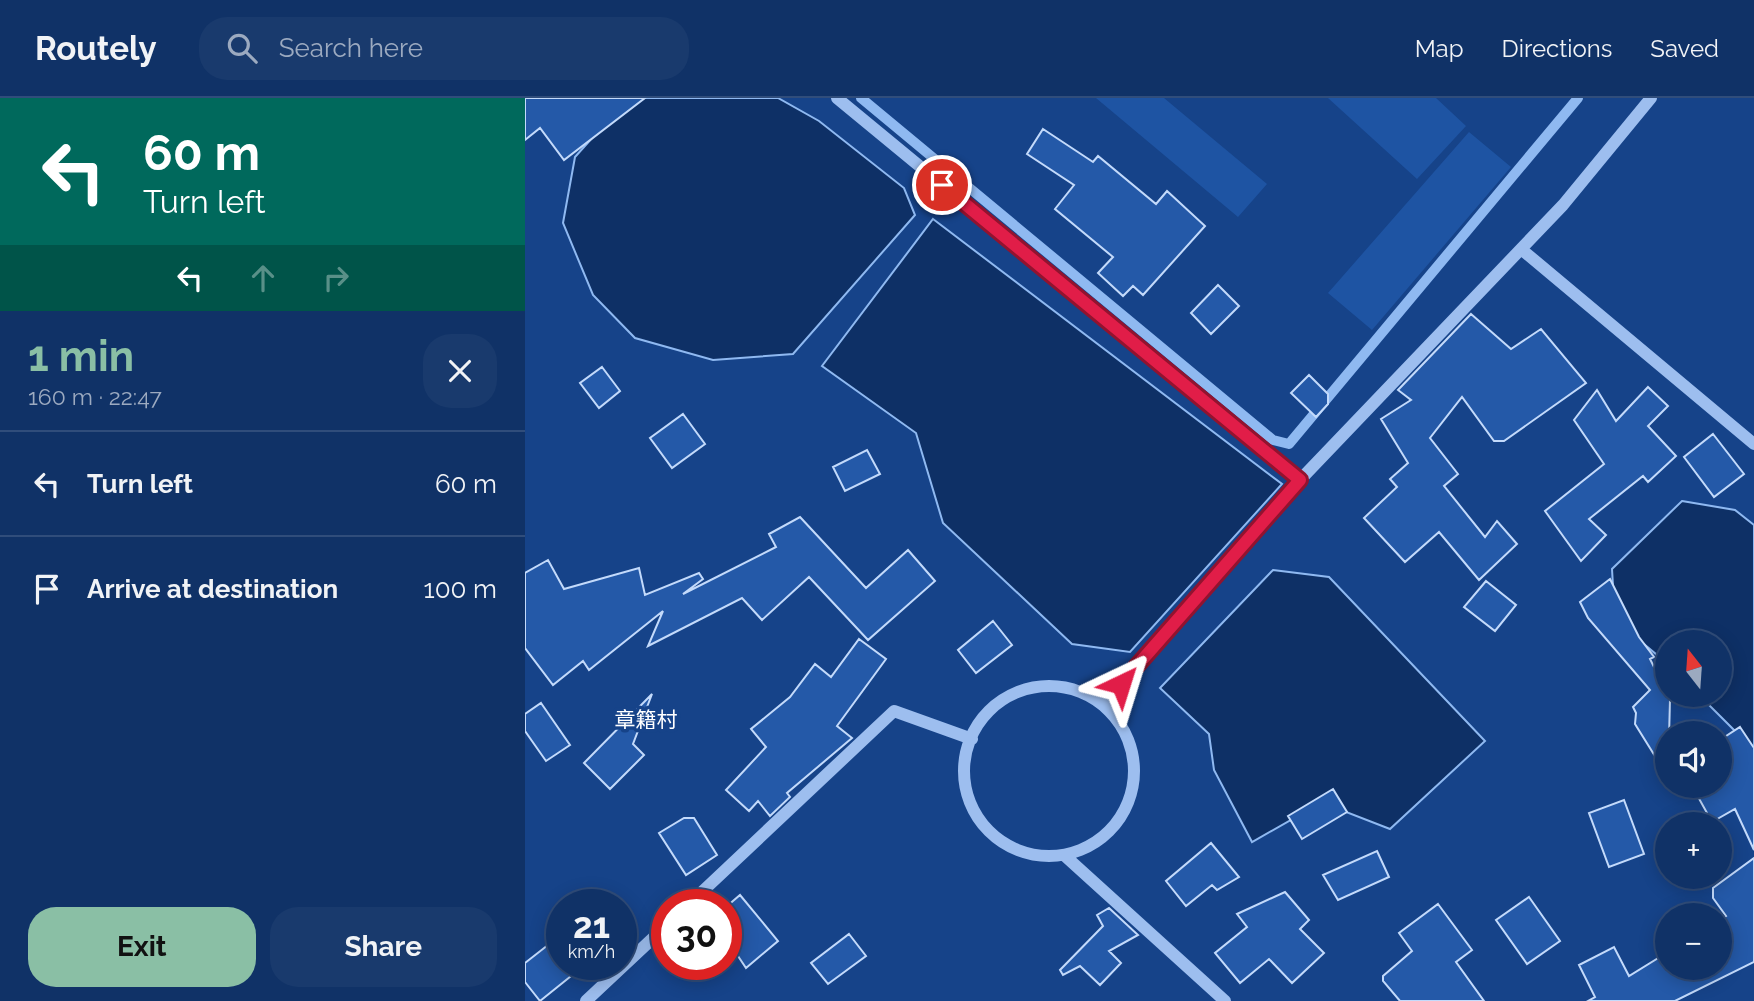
<!DOCTYPE html>
<html lang="en">
<head>
<meta charset="utf-8">
<style>
	body { margin:0; font-family:Raleway,"Noto Sans SC",sans-serif; background:#193a6d; color:#f1f3f6; height:100vh; display:flex; flex-direction:column; font-size:26px; white-space:nowrap }
	* { box-sizing:border-box; margin:0 }
	p { font-size:23px; color:#9caac0 }
	.icon { flex:none; width:38px; height:38px; fill:none; stroke:currentColor; stroke-width:2; stroke-linecap:round; stroke-linejoin:round }
	.map { position:relative; flex:1; overflow:hidden }
	.details { display:flex; flex-direction:column; background:#103267; width:525px }
	.details>* { flex:none }
	.guide { background:#00695c; color:#fff; overflow:hidden }
	.needle { width:46px; rotate:343deg }
	.controls { position:absolute; left:1130px; top:532px; display:grid; gap:14px }
	.controls a { display:grid; place-items:center; width:77px; height:77px; border-radius:50%; background:#103267; box-shadow:0 4px 18px #0003,0 0 0 2px #304d7b; font-size:35px }
	.speed { position:absolute; left:21px; top:791px; display:flex; gap:14px; font-size:35px; font-weight:700; text-align:center }
	.speed>* { display:grid; place-content:center; width:91px; height:91px; border-radius:50%; background:#103267; box-shadow:0 4px 18px #0003,0 0 0 2px #304d7b; line-height:1 }
	.speed small { font-size:18px; font-weight:400 }
	.speed .limit { border:10px solid #d22; background:#fff; color:#111 }
	.pin { position:absolute; display:grid; place-items:center; width:60px; height:60px; color:#fff; margin:-30px; border:4px solid #fff; border-radius:50%; box-shadow:0 2px 7px #0007 }
	.me { position:absolute; width:77px; margin:-38px; rotate:41deg; stroke-linejoin:round; filter:drop-shadow(0 0 5px #0008) }
	.turn { display:flex; align-items:center; gap:24px; height:147px; padding:0 28px; font-size:32px }
	.turn .icon { width:91px; height:91px; stroke-width:2.5 }
	.turn b { display:block; font-size:49px; line-height:60px }
	.lanes { display:flex; align-items:center; height:66px; padding:0 28px; background:#0003; justify-content:center; gap:35px; direction:ltr }
	.lanes .off { opacity:.35 }
	.round { display:grid; place-items:center; flex:none; width:74px; height:74px; border-radius:28px; background:#193a6d }
	.summary { display:flex; align-items:center; justify-content:space-between; height:119px; padding:0 28px }
	h1 { font-size:42px; font-weight:700; line-height:52px; color:#8abfa5 }
	.action { display:flex; gap:14px; margin-top:auto; padding:14px 28px }
	.action a { flex:1; height:80px; border-radius:28px; background:#8abfa5; color:#111; font-size:28px; font-weight:700; line-height:80px; text-align:center }
	.action a+a { background:#193a6d; color:#f1f3f6 }
	ul { padding:0; list-style:none }
	li { display:flex; align-items:center; gap:21px; height:105px; padding:0 28px; border-top:2px solid #304d7b }
	li div { flex:1 }
	li b { display:block; font-size:26px }
	li em { font-style:normal }
	header { display:flex; align-items:center; gap:42px; box-sizing:border-box; height:98px; padding:0 35px; background:#103267; border-bottom:2px solid #304d7b }
	header strong { font-size:33px }
	nav { display:flex; gap:38px; margin-inline-start:auto; font-size:24px }
	.search { width:490px; height:63px; background:#193a6d; display:flex; align-items:center; gap:18px; box-sizing:border-box; padding:0 24px; border-radius:28px; color:#9caac0; font-size:26px }
	main { display:flex; flex:1; min-height:0 }
	.map>svg:first-child { display:block }
	.green { fill:#1e54a3 }
	.water { fill:#0e3066; stroke:#8fb9f1; stroke-width:2 }
	.lines { fill:none; stroke-linecap:round; stroke-linejoin:round }
	.stream { stroke:#8fb9f1; stroke-width:10 }
	.building { fill:#2459a8; stroke:#c3dafb; stroke-width:2 }
	.minor { stroke:#9dbeef; stroke-width:12 }
	.route-casing { stroke:#92132f; stroke-width:18 }
	.route { stroke:#e11d48; stroke-width:12 }
	.labels { text-anchor:middle; stroke-width:7; stroke-linejoin:round; paint-order:stroke }
	.quarter-label { font-size:21px; fill:#fff; stroke:#164389 }
</style>
</head>
<body>
<header>
<strong>Routely</strong>
<div class="search"><svg class="icon" aria-label="search" viewBox="0 0 24 24"><circle cx="10" cy="10" r="6"/><path d="M15 15l6 6"/></svg>Search here</div>
<nav><a>Map</a><a>Directions</a><a>Saved</a></nav>
</header>
<main>
<section class="details">
<div class="guide">
<div class="turn"><svg class="icon" aria-label="left" viewBox="0 0 24 24"><path d="M17 20v-9H6M10 6l-5 5 5 5"/></svg><div><b>60 m</b>Turn left</div></div>
<div class="lanes"><svg class="icon" aria-label="left" viewBox="0 0 24 24"><path d="M17 20v-9H6M10 6l-5 5 5 5"/></svg><svg class="icon off" aria-label="ahead" viewBox="0 0 24 24"><path d="M12 20V5M6 11l6-6 6 6"/></svg><svg class="icon off" aria-label="right" viewBox="0 0 24 24"><path d="M7 20v-9h11M14 6l5 5-5 5"/></svg></div>
</div>
<div class="summary"><div><h1>1 min</h1><p>160 m · 22:47</p></div><a class="round"><svg class="icon" aria-label="close" viewBox="0 0 24 24"><path d="M6 6l12 12M18 6L6 18"/></svg></a></div>
<ul>
<li><svg class="icon" aria-label="left" viewBox="0 0 24 24"><path d="M17 20v-9H6M10 6l-5 5 5 5"/></svg><div><b>Turn left</b></div><em>60 m</em></li>
<li><svg class="icon" aria-label="arrive" viewBox="0 0 24 24"><path d="M6 21V4h12l-3 4 3 4H6"/></svg><div><b>Arrive at destination</b></div><em>100 m</em></li>
</ul>
<div class="action"><a>Exit</a><a>Share</a></div>
</section>
<div class="map">
<svg width="1229" height="903" viewBox="0 0 1229 903">
	<rect width="100%" height="100%" fill="#164389"/>
	<path class="green" d="M571 0H639L742 86 713 119Z
		M803 0H911L941 28 892 81Z
		M944 34 986 69 847 232 803 195Z"/>
	<path class="water" d="M103 0H253L294 23 379 90 390 117 268 256 188 262 110 240 68 197 38 125 50 59Z
		M408 121 757 386 605 554 547 546 418 425 391 335 297 268Z
		M1157 403 1210 412 1229 427V652L1174 597H1195V544H1143V566L1090 522 1087 471Z
		M748 472 804 479 960 643 865 731 811 710 766 722 727 744 689 672 684 636 635 590Z"/>
	<g class="lines">
		<path class="stream" d="M336 0 748 342 764 346 1053 0"/>
	</g>
	<path class="building" d="M0 0H120L39 62 15 30 0 42Z
		M518 31 568 64 573 58 631 106 642 93 680 128 618 197 608 188 598 198 573 175 588 159 530 111 549 87 502 56Z
		M693 187 714 208 686 236 666 215Z
		M946 216 986 251 1016 231 1061 285 979 343H969L937 299 905 340 933 376 919 388 960 439 972 423 992 446 954 482 914 434 880 464 839 420 872 389 865 381 883 365 856 321 886 302 873 292Z
		M77 269 95 293 74 310 55 285Z
		M784 277 803 296V306L791 319 766 295Z
		M1123 289 1143 308 1123 328 1151 358 1123 384 1118 378 1064 421 1081 437 1056 463 1020 413 1079 366 1049 322 1072 292 1091 323Z
		M158 316 180 346 147 370 125 340Z
		M1188 336 1219 376 1189 399 1159 359Z
		M342 352 355 376 320 393 308 369Z
		M275 419 341 490 383 452 410 483 343 542 284 479 237 522 217 500 123 548 138 513 64 572 58 563 28 587 0 550V475L23 462 39 491 114 470 120 497 174 475 178 481 158 496 251 449 244 436Z
		M1085 481 1114 539 1129 559 1125 561 1145 601 1143 679 1110 626 1111 615 1108 609 1125 592 1063 520 1055 504Z
		M961 483 991 507 970 533 939 509Z
		M468 523 487 547 451 575 433 552Z
		M334 541 361 561 312 628 327 640 262 695 265 699 245 718 233 703 224 713 201 692 241 649 226 631 265 599 290 566 306 579Z
		M127 596 108 646 119 657 85 691 59 665Z
		M16 605 45 647 21 663 0 633V616Z
		M1215 629 1229 650V752L1210 711 1187 724 1167 688H1195V642Z
		M808 691 822 714 777 741 763 718Z
		M1099 702 1119 756 1084 769 1064 715Z
		M159 720H169L192 757 161 777 134 735Z
		M686 745 714 779 692 792 687 787 661 808 641 783Z
		M852 753 864 779 813 802 798 777Z
		M1229 760V864L1150 903H1063L1070 899 1054 867 1089 849 1104 878 1143 854V870H1195V822L1201 818 1188 800V790Z
		M760 794 784 822 775 831 799 855 767 885 744 861 715 885 690 855 722 829 712 816Z
		M215 797 253 843 221 870 201 840V809Z
		M1004 799 1035 843 1002 866 971 822Z
		M913 806 947 852 931 864 959 903H875L858 883V878L887 853 874 835Z
		M584 810 613 837 584 853 596 865 575 887 555 868 538 877 535 872 578 828 572 817Z
		M37 836V866H61L15 903 0 884V865Z
		M324 836 341 858 303 886 286 865Z"/>
	<g class="lines">
		<path class="minor" d="M312 0 775 382
			M996 151 1229 346
			M439 673a85 85 0 1 1 170 0a85 85 0 1 1-170 0Z
			M578 606 775 382 1038 107 1126 0
			M539 757 700 903
			M163 807 369 613 447 641
			M61 903 142 827"/>
	</g>
	<g class="lines">
		<g class="route-casing">
			<path id="route" d="M417 87 775 382 596 586"/>
		</g>
		<use href="#route" class="route"/>
	</g>
	<g class="labels">
		<g class="quarter-label">
			<text x="121" y="629">章籍村</text>
		</g>
	</g>
</svg>
<div class="controls">
<a><svg class="needle" viewBox="-14 -14 28 28"><path d="M0-13l5 13h-10z" fill="#e53935"/><path d="M0 13l5-13h-10z" fill="#9caac0"/></svg></a>
<a><svg class="icon" aria-label="sound" viewBox="0 0 24 24"><path d="M4 9h4l5-4v14l-5-4H4zM17 9q2 3 0 6"/></svg></a>
<a>+</a>
<a>−</a>
</div>
<div class="speed"><div>21<small>km/h</small></div><div class="limit">30</div></div>
<div class="pin" style="left:417px;top:87px;background:#d93025"><svg class="icon" aria-label="arrive" viewBox="0 0 24 24"><path d="M6 21V4h12l-3 4 3 4H6"/></svg></div>
<svg class="me" style="left:596px;top:586px" viewBox="-20 -20 40 40"><path d="M0-17L14 15 0 8-14 15z" fill="#e11d48" stroke="#fff" stroke-width="4"/></svg>
</div>
</main>
</body>
</html>
